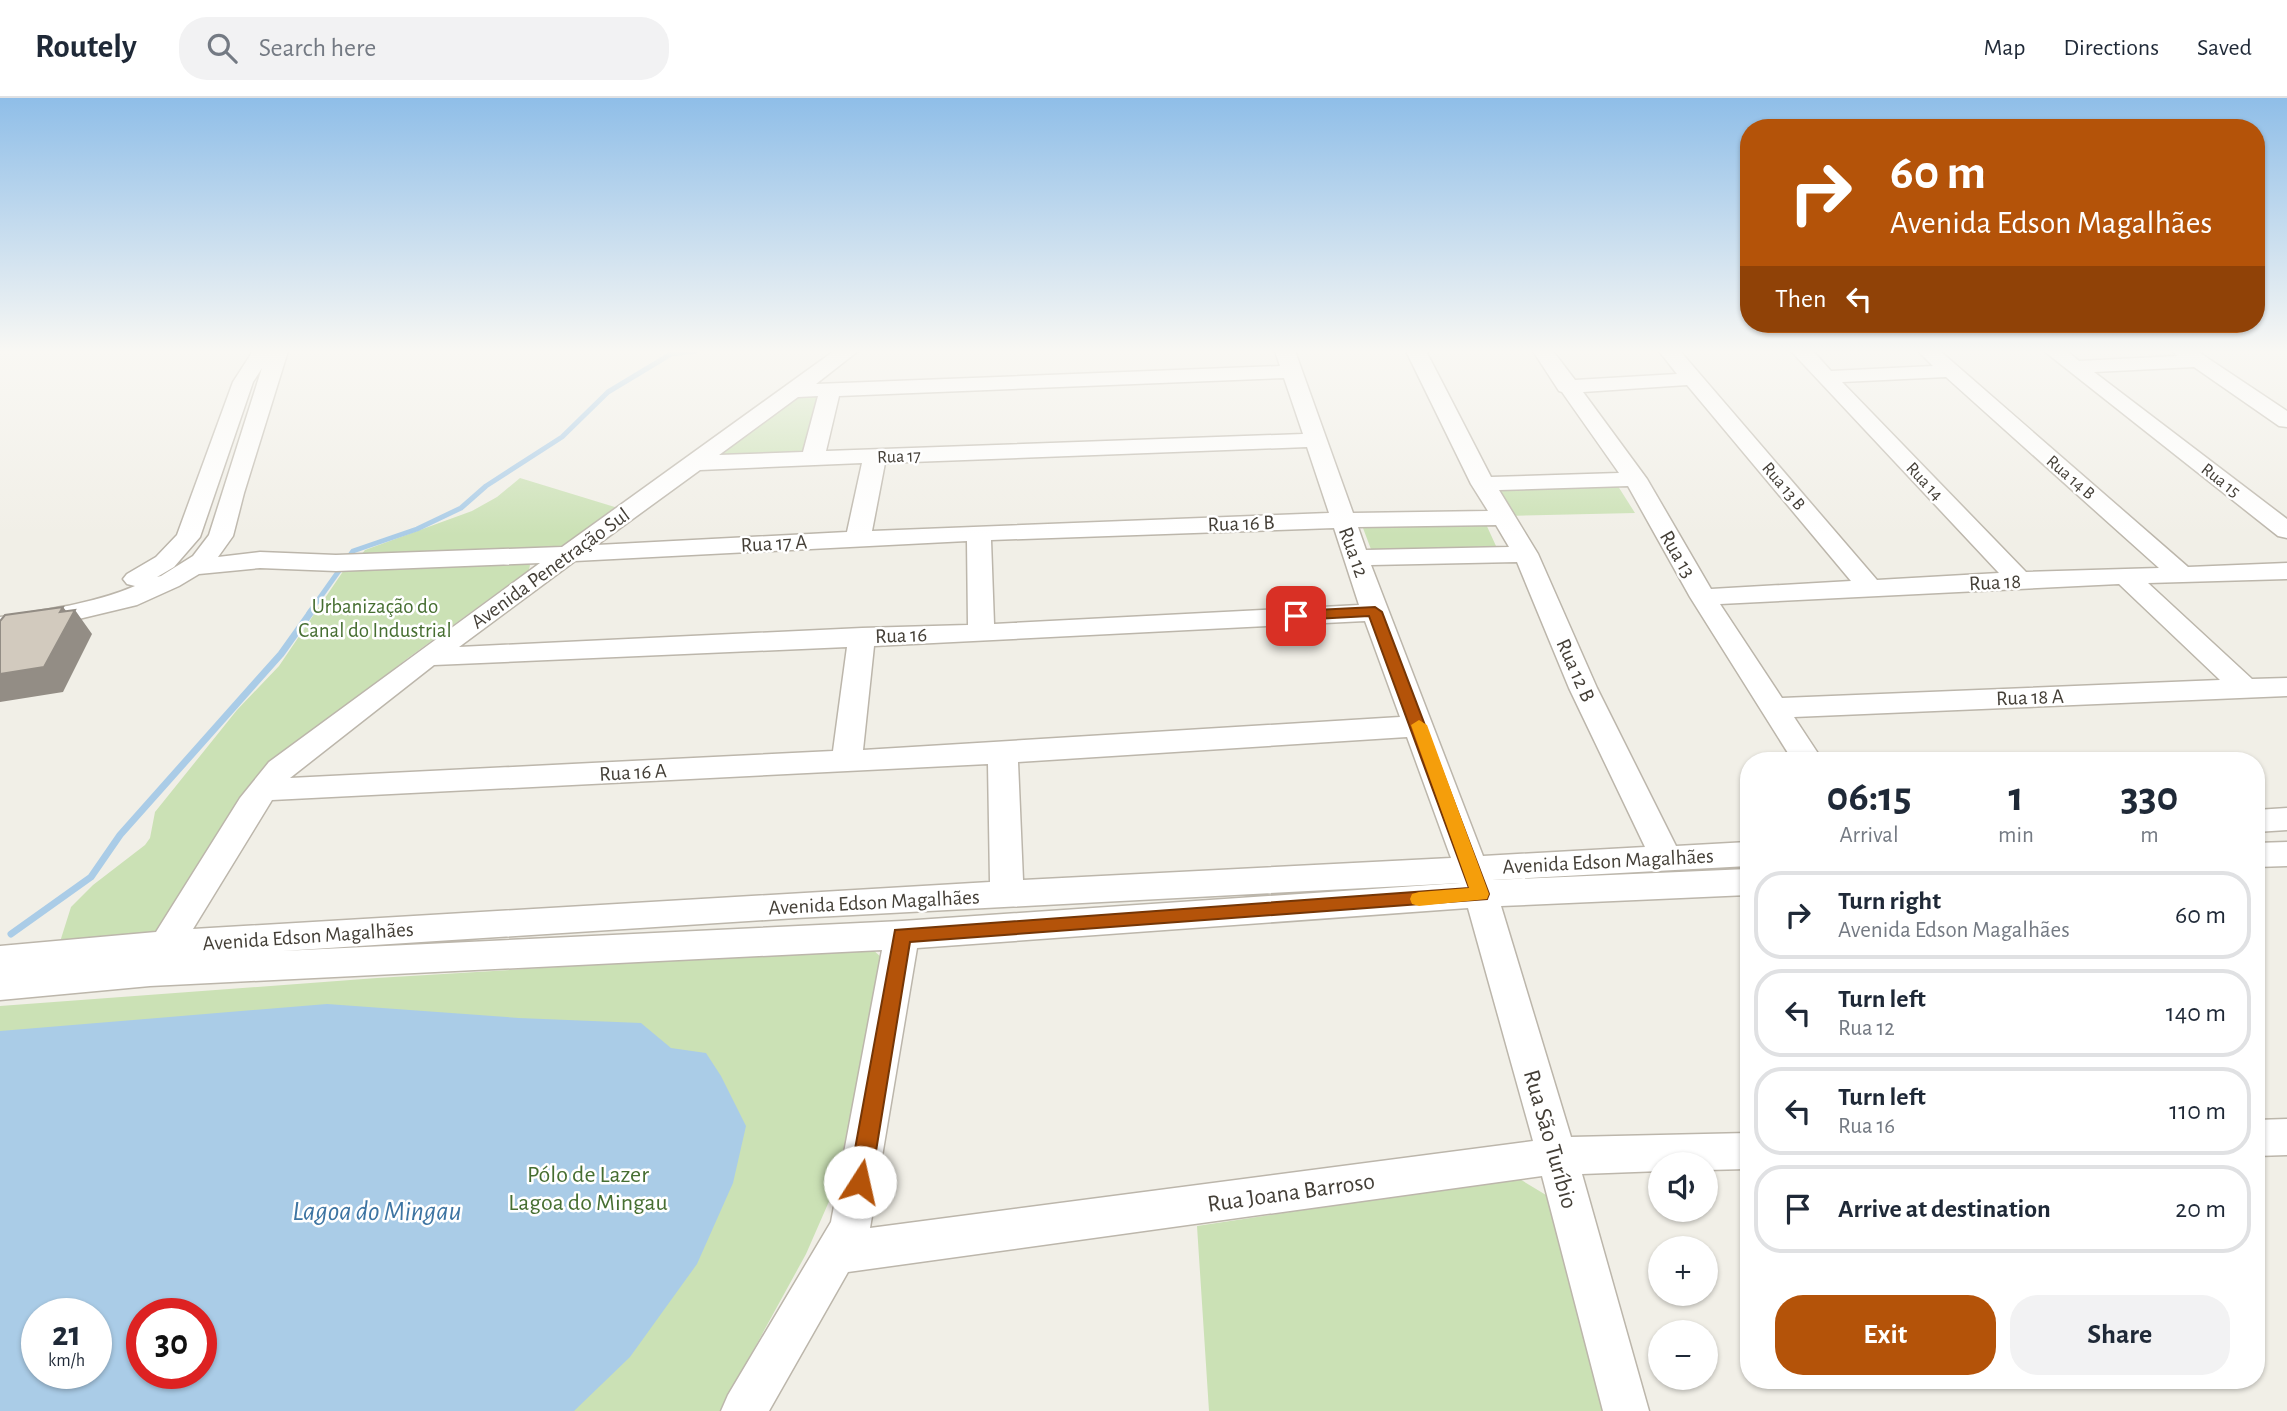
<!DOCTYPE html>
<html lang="en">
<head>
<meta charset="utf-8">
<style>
	body { margin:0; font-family:"Alegreya Sans",sans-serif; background:#f2f2f3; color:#1f2937; height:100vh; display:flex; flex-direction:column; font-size:26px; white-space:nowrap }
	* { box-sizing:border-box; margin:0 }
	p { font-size:23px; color:#747a83 }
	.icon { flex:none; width:38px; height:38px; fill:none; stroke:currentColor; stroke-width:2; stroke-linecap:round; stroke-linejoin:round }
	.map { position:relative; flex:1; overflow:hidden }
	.panel { position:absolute; left:1740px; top:654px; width:525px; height:637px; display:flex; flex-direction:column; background:#fff; border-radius:28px; box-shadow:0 2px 5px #0004 }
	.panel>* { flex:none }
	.top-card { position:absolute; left:1740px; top:21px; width:525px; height:214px; border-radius:28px; box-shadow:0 2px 5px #0004; background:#b45309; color:#fff; overflow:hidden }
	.controls { position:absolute; left:1648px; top:1054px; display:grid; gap:14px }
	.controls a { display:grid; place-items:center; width:70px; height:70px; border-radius:50%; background:#fff; box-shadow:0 2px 5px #0004; font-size:35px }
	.speed { position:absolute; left:21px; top:1200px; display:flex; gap:14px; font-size:35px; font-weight:700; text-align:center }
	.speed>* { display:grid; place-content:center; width:91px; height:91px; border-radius:50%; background:#fff; box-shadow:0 2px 5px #0004; line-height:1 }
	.speed small { font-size:18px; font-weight:400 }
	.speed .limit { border:10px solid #d22; background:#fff; color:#111 }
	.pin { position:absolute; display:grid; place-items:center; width:60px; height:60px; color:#fff; margin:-30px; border-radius:14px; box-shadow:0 4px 10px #0006 }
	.me { position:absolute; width:77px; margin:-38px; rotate:10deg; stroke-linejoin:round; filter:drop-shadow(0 0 5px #0008) }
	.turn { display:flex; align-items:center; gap:24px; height:147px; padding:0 35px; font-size:32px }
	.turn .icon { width:91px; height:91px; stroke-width:2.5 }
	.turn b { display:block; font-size:49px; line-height:60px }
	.then { display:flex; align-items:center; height:66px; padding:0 35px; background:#0003; gap:14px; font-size:26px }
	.eta { display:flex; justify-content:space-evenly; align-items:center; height:119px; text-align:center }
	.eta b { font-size:42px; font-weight:700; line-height:49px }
	.cta { display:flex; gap:14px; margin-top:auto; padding:14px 35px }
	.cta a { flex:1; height:80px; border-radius:28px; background:#b45309; color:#fff; font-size:28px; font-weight:700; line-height:80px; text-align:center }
	.cta a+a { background:#f2f2f3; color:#1f2937 }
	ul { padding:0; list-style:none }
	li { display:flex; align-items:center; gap:21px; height:88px; margin:0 14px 10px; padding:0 21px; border:4px solid #e0e1e3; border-radius:28px }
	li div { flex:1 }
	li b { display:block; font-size:26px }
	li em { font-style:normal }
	header { display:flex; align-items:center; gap:42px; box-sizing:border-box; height:98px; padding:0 35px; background:#fff; border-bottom:2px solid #e0e1e3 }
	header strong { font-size:33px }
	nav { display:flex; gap:38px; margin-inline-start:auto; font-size:24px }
	.search { width:490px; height:63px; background:#f2f2f3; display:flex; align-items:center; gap:18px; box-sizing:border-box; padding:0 24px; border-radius:28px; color:#747a83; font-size:26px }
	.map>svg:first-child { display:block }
	.green { fill:#cbe1b5; fill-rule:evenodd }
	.water { fill:#aacce7; fill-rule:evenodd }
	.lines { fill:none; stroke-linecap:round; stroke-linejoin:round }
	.stream-far1 { stroke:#aacce7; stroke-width:5 }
	.stream { stroke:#aacce7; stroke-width:7 }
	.minor-casing { stroke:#bcb6ab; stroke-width:3 }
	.minor { fill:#fff; fill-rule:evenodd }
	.shaded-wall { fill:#938d85 }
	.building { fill:#d2cabe; stroke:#938d85; stroke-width:2 }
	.route { fill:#b45309; stroke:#753606; stroke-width:2 }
	.slow { fill:#f59e0b }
	.labels { text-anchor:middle; stroke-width:5; stroke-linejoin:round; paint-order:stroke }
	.far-street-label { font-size:18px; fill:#443f37; stroke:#fff }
	.street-label { font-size:21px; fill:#443f37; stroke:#fff }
	.park-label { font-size:21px; fill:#466e31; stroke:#fff }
	.near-street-label { font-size:24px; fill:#443f37; stroke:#fff }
	.near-park-label { font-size:24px; fill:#466e31; stroke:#fff }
	.near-water-label { font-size:28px; font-style:italic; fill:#3d74a2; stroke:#fff }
</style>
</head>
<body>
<header>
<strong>Routely</strong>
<div class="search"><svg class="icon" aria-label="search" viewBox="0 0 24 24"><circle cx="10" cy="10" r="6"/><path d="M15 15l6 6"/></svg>Search here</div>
<nav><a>Map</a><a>Directions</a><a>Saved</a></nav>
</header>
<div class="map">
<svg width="2287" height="1313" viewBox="0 0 2287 1313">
	<rect width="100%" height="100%" fill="#f1efe7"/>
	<path class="green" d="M802 297H821L809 355 717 359Z
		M520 380 618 410 568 449 359 460 365 452 472 413 497 399Z
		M1616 385 1635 415 1506 418 1493 390Z
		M1485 424 1496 448 1372 454 1363 430Z
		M523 465 530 467 529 472 408 560 299 645 158 836 59 847 71 809 93 787 145 747 150 740 155 714 237 612 279 568 346 469Z
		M871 850 882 860 848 1060 806 1156 720 1313H0V908L377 880ZM37 1216H96V1276H37ZM142 1216H201V1276H142Z
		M1518 1080 1546 1097 1605 1313H1209L1197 1128Z"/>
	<path class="water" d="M327 906 519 920 641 925 671 950 706 955 721 978 746 1028 733 1085 697 1166 630 1259 574 1313H0V933ZM37 1216H96V1276H37ZM142 1216H201V1276H142Z"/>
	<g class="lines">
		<path class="stream-far1" d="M309 515 353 453 417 431 461 410 486 388 562 339 608 294 671 256 696 253"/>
		<path class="stream" d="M11 836 91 779 120 737 281 556 311 514"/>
		<g class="minor-casing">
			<path id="minor" d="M253 253H288L244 395 233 438 218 459 260 454 336 457 562 449 834 253H858L816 286 1280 268 1275 253H1295L1353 415 1488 413 1471 386 1406 253H1426L1491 379 1619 375 1562 294 1559 293 1533 253H1553L1575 282 1677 276 1659 253H1680L1877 482 1999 475 1791 253H1813L1831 273 1933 268 1918 253H1940L2188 469 2287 465V481L2148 485 2252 581 2287 580V598L1794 619 1823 663H1793L1690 499 1628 388 1499 392 1538 456 1597 590 1676 748 1748 744V768L1492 782 1748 771V797L1501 808 1571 1039 1748 1035V1071L1706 1072V1066H1661V1073L1582 1076 1649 1313H1603L1542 1078 848 1174 769 1313H721L728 1297 831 1124 882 852 150 888 0 902V848L156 834 240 700 269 664 540 465 336 473 260 470 199 476 179 488 137 507 62 525 0 535V519C45 512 93 506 135 488L127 486 123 481 127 476 156 459 177 437 233 284ZM262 270 209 437 193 458 161 478 157 479 174 469 200 439 253 284ZM1946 279 2159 470 2026 474 1842 284ZM1284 280 1303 336 826 353 839 298ZM1687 287 1851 483 1711 491 1647 381 1583 294ZM818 298 803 354 719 357 798 299ZM1307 349 1329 415 872 433 885 365ZM862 365 847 434 597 447 700 372ZM1496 427 1509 449 1366 452 1358 429ZM1334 430 1359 507 994 526 991 442ZM967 443 968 527 862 530 459 549 575 463ZM1517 464 1569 590 1645 749 1483 758 1371 467ZM2119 486 2220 582 1782 600 1720 506ZM1365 523 1400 619 863 652 874 548ZM847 549 833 653 290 680 434 567ZM1407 639 1451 760 1023 782 1018 664ZM988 666 990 784 193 831 272 702ZM1460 785 902 823 282 853 796 820ZM1468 810 1533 1043 870 1130 917 850Z
				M2044 253H2067L2079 263 2177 258 2173 253H2197L2287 313V329L2279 328 2194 269 2094 274 2287 421V440L2278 438Z
				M2287 710V732L2256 734V712Z
				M2287 744V768L2256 769V745Z
				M2287 1021V1057L2256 1058V1022Z"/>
		</g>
		<use href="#minor" class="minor"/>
	</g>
	<path class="shaded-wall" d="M63 509 71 519 75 512 92 536 63 594 0 604V576L60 514Z"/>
	<path class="building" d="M63 509 60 514 75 512 44 569 0 576V523L5 517Z"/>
	<linearGradient id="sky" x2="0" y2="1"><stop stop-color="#8fbee8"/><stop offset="0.58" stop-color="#f9f8f4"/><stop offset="1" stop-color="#f9f8f4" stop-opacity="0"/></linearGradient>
	<rect width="2287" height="437" fill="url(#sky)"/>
	<path class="route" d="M1375 509 1382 514 1489 796 1487 801 910 844 871 1084 868 1091 860 1094 852 1091 849 1084 895 832 1469 790 1369 518 1296 522 1289 518 1296 513Z"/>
	<path class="slow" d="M1419 622 1427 627 1489 796 1487 801 1419 808 1412 806 1410 801 1412 796 1419 794 1469 790 1411 627Z"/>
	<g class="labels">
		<g class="far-street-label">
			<text transform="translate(899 358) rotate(-2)" y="6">Rua 17</text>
			<text transform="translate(2071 379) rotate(41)" y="6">Rua 14 B</text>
			<text transform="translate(2221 382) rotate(38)" y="6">Rua 15</text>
			<text transform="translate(1925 383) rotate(47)" y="6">Rua 14</text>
			<text transform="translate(1784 388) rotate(50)" y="6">Rua 13 B</text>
		</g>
		<g class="street-label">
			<text transform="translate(1241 425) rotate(-2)" y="7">Rua 16 B</text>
			<text transform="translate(774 445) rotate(-3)" y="7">Rua 17 A</text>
			<text transform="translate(1354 454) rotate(70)" y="7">Rua 12</text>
			<text transform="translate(1678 456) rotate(60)" y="7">Rua 13</text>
			<text transform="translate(550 470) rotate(-36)" y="7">Avenida Penetração Sul</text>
			<text transform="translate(1995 484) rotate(-3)" y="7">Rua 18</text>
			<text transform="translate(901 537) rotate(-2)" y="7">Rua 16</text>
			<text transform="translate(1576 572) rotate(66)" y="7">Rua 12 B</text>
			<text transform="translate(2030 599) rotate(-2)" y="7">Rua 18 A</text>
			<text transform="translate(633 674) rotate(-3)" y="7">Rua 16 A</text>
			<text transform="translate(1608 763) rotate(-3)" y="7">Avenida Edson Magalhães</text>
			<text transform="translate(874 804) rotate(-3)" y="7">Avenida Edson Magalhães</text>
			<text transform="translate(308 838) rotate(-4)" y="7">Avenida Edson Magalhães</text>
		</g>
		<g class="park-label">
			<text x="375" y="515">Urbanização do<tspan x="375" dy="24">Canal do Industrial</tspan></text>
		</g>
		<g class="near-street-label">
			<text transform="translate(1551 1041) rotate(74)" y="8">Rua São Turíbio</text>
			<text transform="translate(1291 1094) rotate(-8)" y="8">Rua Joana Barroso</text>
		</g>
		<g class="near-park-label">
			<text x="588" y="1084">Pólo de Lazer<tspan x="588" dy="28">Lagoa do Mingau</tspan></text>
		</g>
		<g class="near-water-label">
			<text x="377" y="1122">Lagoa do Mingau</text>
		</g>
	</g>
</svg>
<div class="controls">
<a><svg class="icon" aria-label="sound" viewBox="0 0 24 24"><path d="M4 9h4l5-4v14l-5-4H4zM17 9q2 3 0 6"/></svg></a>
<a>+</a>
<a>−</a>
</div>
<div class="speed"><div>21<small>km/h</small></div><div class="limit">30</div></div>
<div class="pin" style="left:1296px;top:518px;background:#d93025"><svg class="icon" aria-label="arrive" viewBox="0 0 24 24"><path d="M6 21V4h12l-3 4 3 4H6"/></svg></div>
<svg class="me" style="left:860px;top:1084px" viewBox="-20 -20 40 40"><circle r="19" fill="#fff"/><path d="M0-13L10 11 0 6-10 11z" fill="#b45309"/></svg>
<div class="top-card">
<div class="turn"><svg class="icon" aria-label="right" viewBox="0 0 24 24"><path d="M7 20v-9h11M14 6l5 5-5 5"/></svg><div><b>60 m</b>Avenida Edson Magalhães</div></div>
<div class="then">Then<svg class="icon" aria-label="left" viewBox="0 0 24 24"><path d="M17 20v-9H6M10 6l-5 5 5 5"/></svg></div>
</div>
<section class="panel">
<div class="eta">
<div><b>06:15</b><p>Arrival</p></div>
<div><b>1</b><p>min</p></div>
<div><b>330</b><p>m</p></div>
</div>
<ul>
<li><svg class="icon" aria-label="right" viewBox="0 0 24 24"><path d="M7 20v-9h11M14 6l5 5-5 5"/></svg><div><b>Turn right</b><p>Avenida Edson Magalhães</p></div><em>60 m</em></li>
<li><svg class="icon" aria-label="left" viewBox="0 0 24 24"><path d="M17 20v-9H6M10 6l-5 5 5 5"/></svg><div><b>Turn left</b><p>Rua 12</p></div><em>140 m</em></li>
<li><svg class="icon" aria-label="left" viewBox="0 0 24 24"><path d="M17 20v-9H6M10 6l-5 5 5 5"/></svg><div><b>Turn left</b><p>Rua 16</p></div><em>110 m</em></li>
<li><svg class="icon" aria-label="arrive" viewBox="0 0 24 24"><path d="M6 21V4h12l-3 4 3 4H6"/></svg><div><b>Arrive at destination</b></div><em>20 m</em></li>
</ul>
<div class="cta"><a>Exit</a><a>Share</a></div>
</section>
</div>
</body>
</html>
